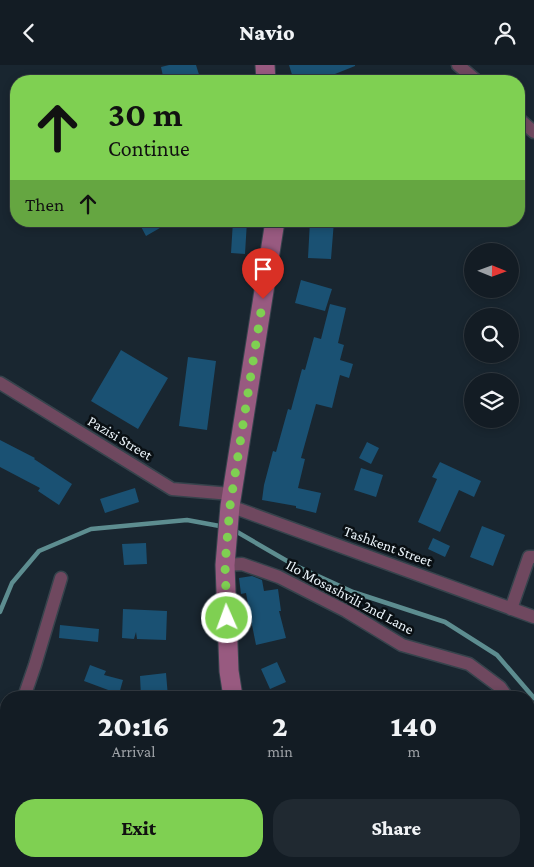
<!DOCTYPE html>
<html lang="en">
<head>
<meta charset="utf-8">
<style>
	body { margin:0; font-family:"Crimson Pro",serif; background:#202931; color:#f1f3f6; height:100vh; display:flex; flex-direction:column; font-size:19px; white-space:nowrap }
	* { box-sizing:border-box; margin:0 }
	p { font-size:16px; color:#9da1a6 }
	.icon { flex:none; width:28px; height:28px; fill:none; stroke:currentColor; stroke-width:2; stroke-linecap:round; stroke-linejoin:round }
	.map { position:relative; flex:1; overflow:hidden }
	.panel { position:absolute; left:0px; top:626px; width:535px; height:176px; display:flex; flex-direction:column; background:#131c24; border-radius:20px 20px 0 0; box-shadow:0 2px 8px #0003,0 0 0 1px #323a41 }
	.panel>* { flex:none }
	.top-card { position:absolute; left:10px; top:10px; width:515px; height:152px; border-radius:20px; box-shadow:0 2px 8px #0003,0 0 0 1px #323a41; background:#7fd052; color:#111; overflow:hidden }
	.needle { width:32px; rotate:91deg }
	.tools { position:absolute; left:464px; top:178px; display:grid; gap:10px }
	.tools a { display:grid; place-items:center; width:55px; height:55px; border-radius:50%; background:#131c24; box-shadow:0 2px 8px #0003,0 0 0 1px #323a41; font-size:25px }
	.pin { position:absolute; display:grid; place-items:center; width:42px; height:42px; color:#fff; margin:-51px -21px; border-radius:50% 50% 50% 0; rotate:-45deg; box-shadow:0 0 5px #0007 }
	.pin .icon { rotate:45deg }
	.me { position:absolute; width:55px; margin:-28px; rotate:358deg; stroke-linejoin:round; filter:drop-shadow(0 0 4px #0008) }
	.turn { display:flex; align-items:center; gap:18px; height:105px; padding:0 15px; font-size:22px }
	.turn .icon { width:65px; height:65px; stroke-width:2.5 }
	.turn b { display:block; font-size:35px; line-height:42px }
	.then { display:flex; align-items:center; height:48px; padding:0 15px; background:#0003; gap:10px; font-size:19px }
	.eta { display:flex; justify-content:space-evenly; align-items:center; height:85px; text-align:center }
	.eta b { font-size:30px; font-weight:800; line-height:35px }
	.primary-button { display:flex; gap:10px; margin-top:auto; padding:10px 15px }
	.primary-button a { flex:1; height:58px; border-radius:20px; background:#7fd052; color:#111; font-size:20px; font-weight:800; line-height:58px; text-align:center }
	.primary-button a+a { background:#202931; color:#f1f3f6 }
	header { display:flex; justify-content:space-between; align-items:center; height:65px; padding:0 15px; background:#131c24; font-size:22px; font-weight:800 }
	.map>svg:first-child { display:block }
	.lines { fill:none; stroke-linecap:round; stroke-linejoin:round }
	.stream { stroke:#5d8d90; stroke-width:4.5 }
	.building { fill:#1a5173 }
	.street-casing { stroke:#36434c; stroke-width:15 }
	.secondary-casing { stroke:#36434c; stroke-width:21 }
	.street { stroke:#6f485f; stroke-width:12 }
	.secondary { stroke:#985a80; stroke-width:19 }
	.route { stroke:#7fd052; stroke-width:9; stroke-dasharray:0 16.2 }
	.labels { text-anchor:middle; stroke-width:5; stroke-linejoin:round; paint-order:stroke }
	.street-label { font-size:15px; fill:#ebf4fa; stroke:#090f13 }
</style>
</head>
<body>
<header><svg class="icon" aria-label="back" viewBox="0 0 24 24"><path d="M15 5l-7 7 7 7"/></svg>Navio<svg class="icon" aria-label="person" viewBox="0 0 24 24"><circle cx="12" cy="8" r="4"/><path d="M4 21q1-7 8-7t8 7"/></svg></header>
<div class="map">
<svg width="534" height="802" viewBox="0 0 534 802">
	<rect width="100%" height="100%" fill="#192630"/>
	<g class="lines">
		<path class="stream" d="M232 464 294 500 353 527 445 557 497 590 534 633
			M0 547 12 518 39 486 91 464 187 455 225 462"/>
	</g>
	<path class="building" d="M169 0H196L201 16H164L161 2Z
		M289 0H355V1L325 13 326 16H294Z
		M138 156H172L146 171Z
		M233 156H247L245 189 231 188Z
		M310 156H334L331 194 308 193Z
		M301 215 332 224 325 246 295 238Z
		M330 239 346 243 338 278 344 280 340 295 353 299 349 313 340 310 332 343 316 339 301 393 305 394 298 423 321 428 316 448 296 443V441L262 435 264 420 273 386 276 387 288 344 291 345 302 304 305 305 314 272 321 274Z
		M121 285 168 313 138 364 91 336Z
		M188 292 216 296 207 365 179 361Z
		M0 375 35 393 34 394 72 419 59 440 38 426 40 423 0 402Z
		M367 377 379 383 371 399 359 393Z
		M440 397 481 416 474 432 459 425 440 467 418 457 437 414 432 412Z
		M361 403 383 410 376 432 354 425Z
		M135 423 139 437 105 448 100 434Z
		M482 461 505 470 493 501 470 492Z
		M433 473 450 481 445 492 428 484Z
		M146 478 147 499 124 500 122 479Z
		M252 511 262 515 264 526 278 524 281 546H279L286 573 256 580 250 550 246 528 241 529 239 513Z
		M123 544 167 546 166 575 137 574 136 567 134 574 122 573Z
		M60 560 99 564 98 577 59 573Z
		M277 597 286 617 270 624 261 604Z
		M90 600 106 606 104 610 123 615 119 629 84 616Z
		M166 608 168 632H141L140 611Z"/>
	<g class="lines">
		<g class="street-casing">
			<path id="street" d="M458 0 477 16
				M519 54 534 67
				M0 318 172 424 231 429
				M230 441 534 552
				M225 500 242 499 279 512 346 546 402 580 469 599 500 622 507 632
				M511 544 529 492H534
				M24 632 35 600 61 513
				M529 663 534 670
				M0 697 6 680"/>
		</g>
		<g class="secondary-casing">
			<path id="secondary" d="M265 0 266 16
				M233 632 229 606 225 500 230 441 275 156
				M259 796 260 802"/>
		</g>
		<use href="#street" class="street"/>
		<use href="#secondary" class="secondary"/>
	</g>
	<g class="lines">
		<path class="route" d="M227 553 225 500 230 441 263 234"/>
	</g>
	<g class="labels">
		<g class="street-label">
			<text transform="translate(120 373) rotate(31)" y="5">Pazisi Street</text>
			<text transform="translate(388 481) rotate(20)" y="5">Tashkent Street</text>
			<text transform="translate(350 532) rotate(28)" y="5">Ilo Mosashvili 2nd Lane</text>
		</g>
	</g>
</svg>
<div class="tools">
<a><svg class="needle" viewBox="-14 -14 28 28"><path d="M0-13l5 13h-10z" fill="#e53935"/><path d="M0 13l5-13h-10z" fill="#9da1a6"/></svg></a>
<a><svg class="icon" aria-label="search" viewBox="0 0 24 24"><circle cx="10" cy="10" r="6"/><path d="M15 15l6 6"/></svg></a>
<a><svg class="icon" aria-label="layers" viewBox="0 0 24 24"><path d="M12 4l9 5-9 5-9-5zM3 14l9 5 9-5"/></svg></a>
</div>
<div class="pin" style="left:263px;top:234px;background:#d93025"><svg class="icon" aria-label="arrive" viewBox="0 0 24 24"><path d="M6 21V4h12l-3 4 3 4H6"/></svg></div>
<svg class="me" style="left:227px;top:553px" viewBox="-20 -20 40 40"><circle r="17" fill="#7fd052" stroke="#fff" stroke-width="3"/><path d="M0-11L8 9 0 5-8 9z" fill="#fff"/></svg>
<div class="top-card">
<div class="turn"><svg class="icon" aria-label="ahead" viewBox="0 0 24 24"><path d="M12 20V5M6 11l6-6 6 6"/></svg><div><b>30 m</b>Continue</div></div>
<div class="then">Then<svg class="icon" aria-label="ahead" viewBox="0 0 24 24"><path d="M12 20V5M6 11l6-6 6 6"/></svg></div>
</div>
<section class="panel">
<div class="eta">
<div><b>20:16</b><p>Arrival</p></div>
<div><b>2</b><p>min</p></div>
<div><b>140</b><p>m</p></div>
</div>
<div class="primary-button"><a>Exit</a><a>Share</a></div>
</section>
</div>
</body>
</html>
